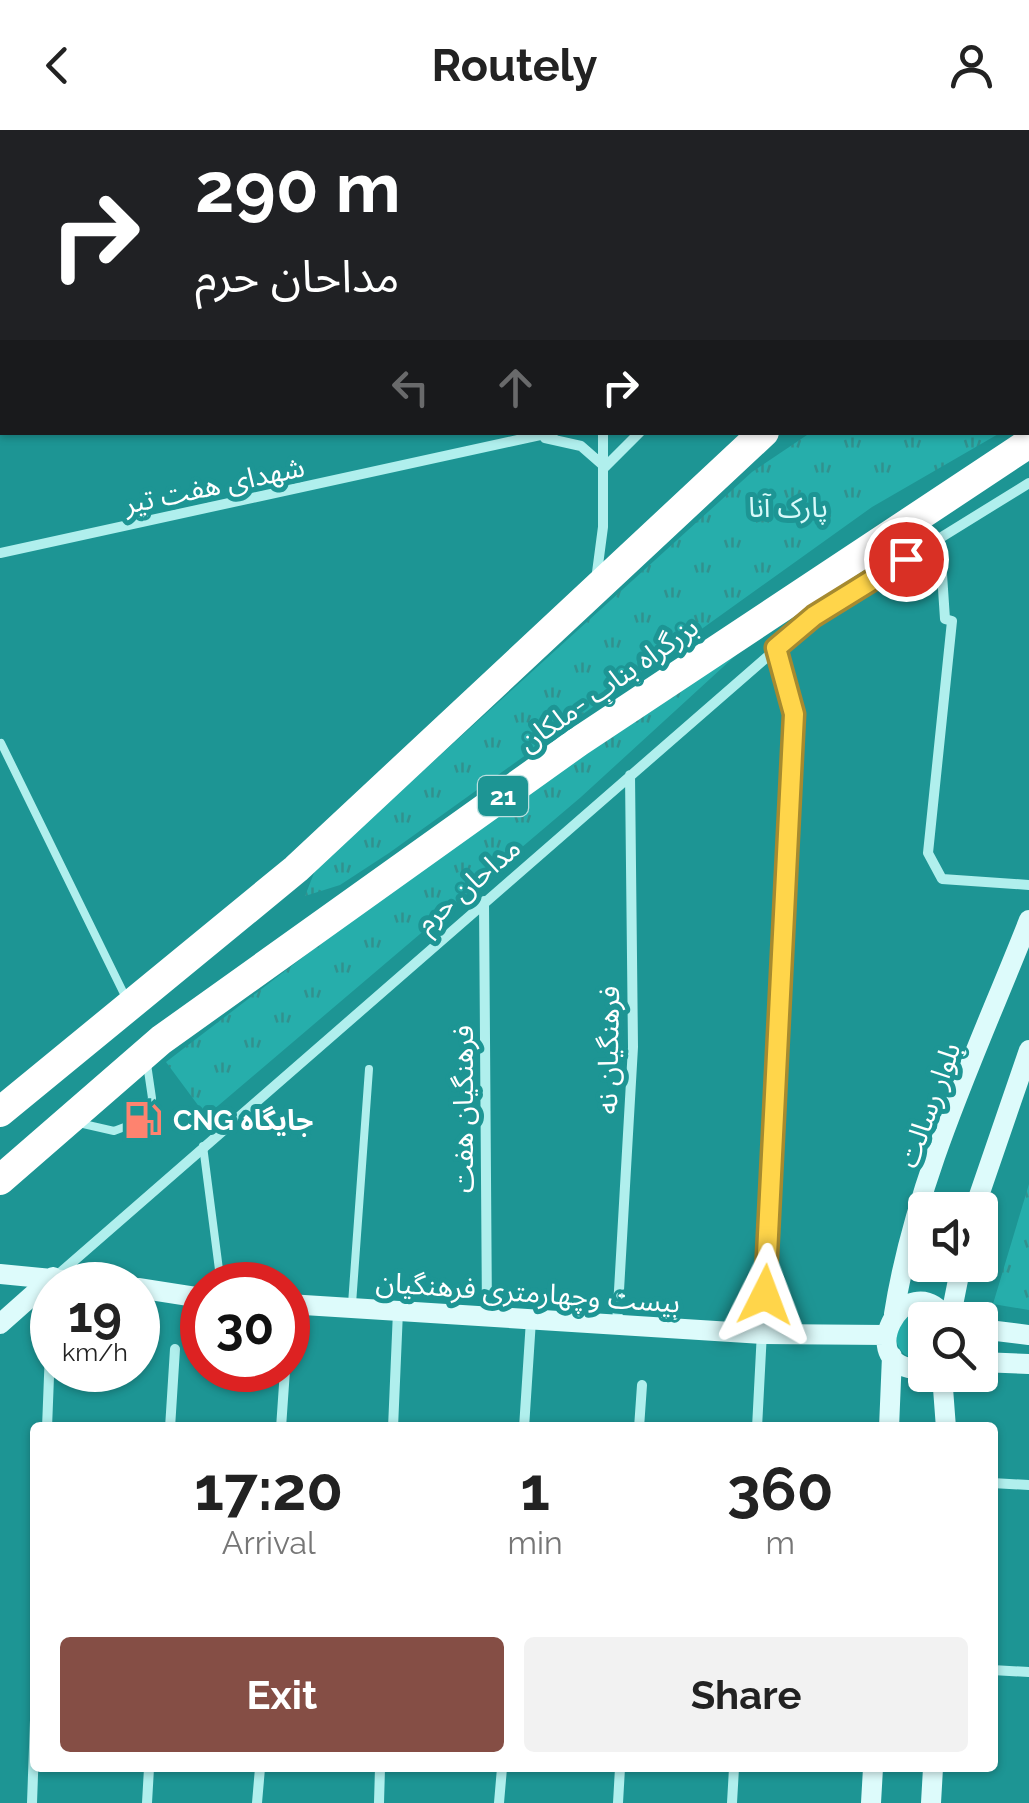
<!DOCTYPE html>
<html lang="en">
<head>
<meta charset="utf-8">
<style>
	body { margin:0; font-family:Raleway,"Noto Sans Arabic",sans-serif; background:#f2f2f2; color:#222; height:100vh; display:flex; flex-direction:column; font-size:38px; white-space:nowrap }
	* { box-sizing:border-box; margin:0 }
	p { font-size:32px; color:#767676 }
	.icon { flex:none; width:55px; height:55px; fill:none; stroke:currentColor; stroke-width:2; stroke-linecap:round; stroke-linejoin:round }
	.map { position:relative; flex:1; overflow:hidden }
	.sheet { position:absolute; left:30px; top:1292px; width:968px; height:350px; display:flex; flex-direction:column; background:#fff; border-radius:10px; box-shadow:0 2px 8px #0004 }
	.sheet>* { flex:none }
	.guide { position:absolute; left:0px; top:0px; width:1030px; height:305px; box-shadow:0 2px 8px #0004; background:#202124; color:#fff; overflow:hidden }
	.fabs { position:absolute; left:908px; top:1062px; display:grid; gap:20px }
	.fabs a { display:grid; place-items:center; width:90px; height:90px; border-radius:10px; background:#fff; box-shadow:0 2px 8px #0004; font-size:50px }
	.speed { position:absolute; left:30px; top:1132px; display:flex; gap:20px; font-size:50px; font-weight:700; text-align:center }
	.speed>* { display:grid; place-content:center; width:130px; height:130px; border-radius:50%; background:#fff; box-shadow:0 2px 8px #0004; line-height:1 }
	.speed small { font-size:25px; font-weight:400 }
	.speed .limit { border:15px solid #d22; background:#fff; color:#111 }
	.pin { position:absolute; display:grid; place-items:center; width:85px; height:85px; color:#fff; margin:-42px; border:5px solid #fff; border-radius:50%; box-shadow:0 2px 10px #0007 }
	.me { position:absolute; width:110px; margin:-55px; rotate:3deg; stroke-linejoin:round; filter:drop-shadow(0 0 8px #0008) }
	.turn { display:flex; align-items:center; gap:35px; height:210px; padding:0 30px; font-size:45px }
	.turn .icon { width:130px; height:130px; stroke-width:2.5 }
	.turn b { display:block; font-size:70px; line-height:85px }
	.lanes { display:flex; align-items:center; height:95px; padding:0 30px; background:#0003; justify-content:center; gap:50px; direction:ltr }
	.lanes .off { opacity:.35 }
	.eta { display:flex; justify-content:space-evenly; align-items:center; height:170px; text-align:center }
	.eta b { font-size:60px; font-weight:700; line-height:70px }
	.primary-button { display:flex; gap:20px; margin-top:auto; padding:20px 30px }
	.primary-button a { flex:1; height:115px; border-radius:10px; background:#854e45; color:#fff; font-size:40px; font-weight:700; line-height:115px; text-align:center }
	.primary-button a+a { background:#f2f2f2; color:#222 }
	header { display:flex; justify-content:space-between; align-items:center; height:130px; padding:0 30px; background:#fff; font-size:45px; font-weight:700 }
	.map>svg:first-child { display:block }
	.green { fill:#26aeab }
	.park { fill:url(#park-tufts) }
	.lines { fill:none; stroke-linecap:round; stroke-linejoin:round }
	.lane { stroke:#b0efed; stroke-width:8 }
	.street { stroke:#b0efed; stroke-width:10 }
	.secondary { stroke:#ddfbfb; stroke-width:20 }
	.highway { stroke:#fff; stroke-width:30 }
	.route-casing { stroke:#a68a30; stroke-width:25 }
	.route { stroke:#ffd54a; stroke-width:18 }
	.labels { text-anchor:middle; stroke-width:10; stroke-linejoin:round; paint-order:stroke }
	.shield { fill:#1d9594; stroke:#bbdfdf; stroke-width:2.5 }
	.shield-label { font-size:25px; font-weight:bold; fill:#fff }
	.street-label { font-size:28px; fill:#fff; stroke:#1d9594 }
	.park-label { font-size:28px; fill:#d7fafa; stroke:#1d9594 }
	.poi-label { font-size:28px; font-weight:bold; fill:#fff; stroke:#1d9594; text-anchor:start }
</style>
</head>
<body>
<header><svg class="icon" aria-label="back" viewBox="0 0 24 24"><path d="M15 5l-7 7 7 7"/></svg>Routely<svg class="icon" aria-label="person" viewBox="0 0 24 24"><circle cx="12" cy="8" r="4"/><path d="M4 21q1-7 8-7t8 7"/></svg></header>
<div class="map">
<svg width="1029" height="1673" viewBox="0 0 1029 1673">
	<defs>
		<pattern id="park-tufts" width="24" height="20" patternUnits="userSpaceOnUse" patternTransform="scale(2.5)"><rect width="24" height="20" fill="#26aeab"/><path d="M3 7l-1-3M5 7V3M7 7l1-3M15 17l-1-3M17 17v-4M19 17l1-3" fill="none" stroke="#31918e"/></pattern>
	</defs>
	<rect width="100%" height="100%" fill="#1d9594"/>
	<path class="green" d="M925 1182 938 1190H925V1230C905 1229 898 1222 894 1202L909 1183Z"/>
	<path class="park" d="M810 303H1000L872 377 389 723 340 755 305 766 316 738 752 342Z
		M782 483 581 667 206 986 166 932 422 736Z
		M1029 1054V1180L993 1174Z"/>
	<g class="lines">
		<path class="lane" d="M1 613 127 870
			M79 993 114 1001 143 990 152 968 147 934
			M203 1016 221 1155
			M352 1174 369 939"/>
		<path class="street" d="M597 0V2
			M545 308 581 316 605 337
			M605 337 640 302
			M0 423 554 302
			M942 444 945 489 952 491 928 723 942 749 1029 755
			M596 450 603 397V302
			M484 771 487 1186
			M53 1149 814 486 1029 353
			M617 1195 633 917 630 645
			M288 1204 289 1174
			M47 1298 52 1169
			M170 1298 175 1219
			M281 1298 285 1240
			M393 1298 398 1181
			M524 1298 531 1190
			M639 1298 642 1255
			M757 1298 794 584 776 519
			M992 1353 1029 1355
			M992 1540 1029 1542
			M32 1673 35 1590
			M147 1673 149 1638
			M257 1673 260 1638
			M379 1673 380 1638
			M499 1673 502 1638
			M618 1673 620 1638
			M732 1673 734 1638"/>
		<path class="secondary" d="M974 1080 1029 920
			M0 1144 114 1155
			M138 1158 202 1168
			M288 1174 763 1204 886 1205
			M894 1184C915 1049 979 917 1029 790
			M950 1190 961 1135
			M0 1194 53 1147
			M980 1199 1029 1205
			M980 1232 1029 1234
			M925 1239C847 1243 905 1128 948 1190
			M942 1245 946 1298
			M889 1298 892 1226
			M871 1673 873 1638
			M931 1673 933 1638"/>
		<path class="highway" d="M1028 124 1029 123
			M0 982 296 739 764 302
			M0 1050 161 910 578 612 1029 313"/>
	</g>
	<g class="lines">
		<g class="route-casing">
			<path id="route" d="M765 1165 794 584 776 518 814 486 906 429"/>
		</g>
		<use href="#route" class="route"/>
	</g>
	<defs>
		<g id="fuel-bare" transform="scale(3)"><path d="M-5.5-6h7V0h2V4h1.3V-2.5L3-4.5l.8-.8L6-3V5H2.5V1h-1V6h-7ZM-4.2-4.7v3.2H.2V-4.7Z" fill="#fe836f" stroke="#1d9594" stroke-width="2.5" paint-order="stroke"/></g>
	</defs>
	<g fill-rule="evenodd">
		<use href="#fuel-bare" x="143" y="990"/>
	</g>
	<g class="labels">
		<rect class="shield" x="478" y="646" width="50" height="40" rx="8"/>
		<g class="shield-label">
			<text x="503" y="675">21</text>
		</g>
		<g class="street-label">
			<text transform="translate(214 355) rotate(-12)" y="10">شهدای هفت تیر</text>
			<text transform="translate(608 554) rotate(-35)" y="10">بزرگراه بناب -ملکان</text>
			<text transform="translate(468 755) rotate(-41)" y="10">مداحان حرم</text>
			<text transform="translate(608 920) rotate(-89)" y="10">فرهنگیان نه</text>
			<text transform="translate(929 975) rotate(-70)" y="10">بلوار رسالت</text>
			<text transform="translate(463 979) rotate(-90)" y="10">فرهنگیان هفت</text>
			<text transform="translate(528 1162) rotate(4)" y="10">بیست وچهارمتری فرهنگیان</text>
		</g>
		<g class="park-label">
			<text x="788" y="387">پارک آنا</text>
		</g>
		<g class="poi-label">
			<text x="173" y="1000">CNG جایگاه</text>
		</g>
	</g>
</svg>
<div class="fabs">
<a><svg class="icon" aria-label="sound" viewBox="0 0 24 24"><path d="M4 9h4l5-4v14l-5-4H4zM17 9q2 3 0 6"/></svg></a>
<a><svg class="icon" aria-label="search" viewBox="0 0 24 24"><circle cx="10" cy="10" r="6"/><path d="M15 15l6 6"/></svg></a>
</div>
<div class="speed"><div>19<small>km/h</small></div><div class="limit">30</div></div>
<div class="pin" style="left:906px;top:429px;background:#d93025"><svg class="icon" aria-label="arrive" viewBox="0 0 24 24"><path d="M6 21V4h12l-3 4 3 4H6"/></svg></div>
<svg class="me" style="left:765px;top:1165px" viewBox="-20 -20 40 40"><path d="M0-17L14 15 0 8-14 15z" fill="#ffd54a" stroke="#fff" stroke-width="4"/></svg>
<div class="guide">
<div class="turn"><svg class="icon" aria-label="right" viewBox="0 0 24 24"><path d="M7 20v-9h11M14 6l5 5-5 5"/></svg><div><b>290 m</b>مداحان حرم</div></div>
<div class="lanes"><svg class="icon off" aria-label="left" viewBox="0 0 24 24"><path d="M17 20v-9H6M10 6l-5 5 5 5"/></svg><svg class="icon off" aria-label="ahead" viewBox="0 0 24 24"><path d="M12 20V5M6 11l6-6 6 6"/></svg><svg class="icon" aria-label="right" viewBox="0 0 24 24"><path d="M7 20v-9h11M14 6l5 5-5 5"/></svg></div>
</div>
<section class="sheet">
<div class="eta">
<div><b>17:20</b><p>Arrival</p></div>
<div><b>1</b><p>min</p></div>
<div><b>360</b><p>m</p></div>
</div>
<div class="primary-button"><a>Exit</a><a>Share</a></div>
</section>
</div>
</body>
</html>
